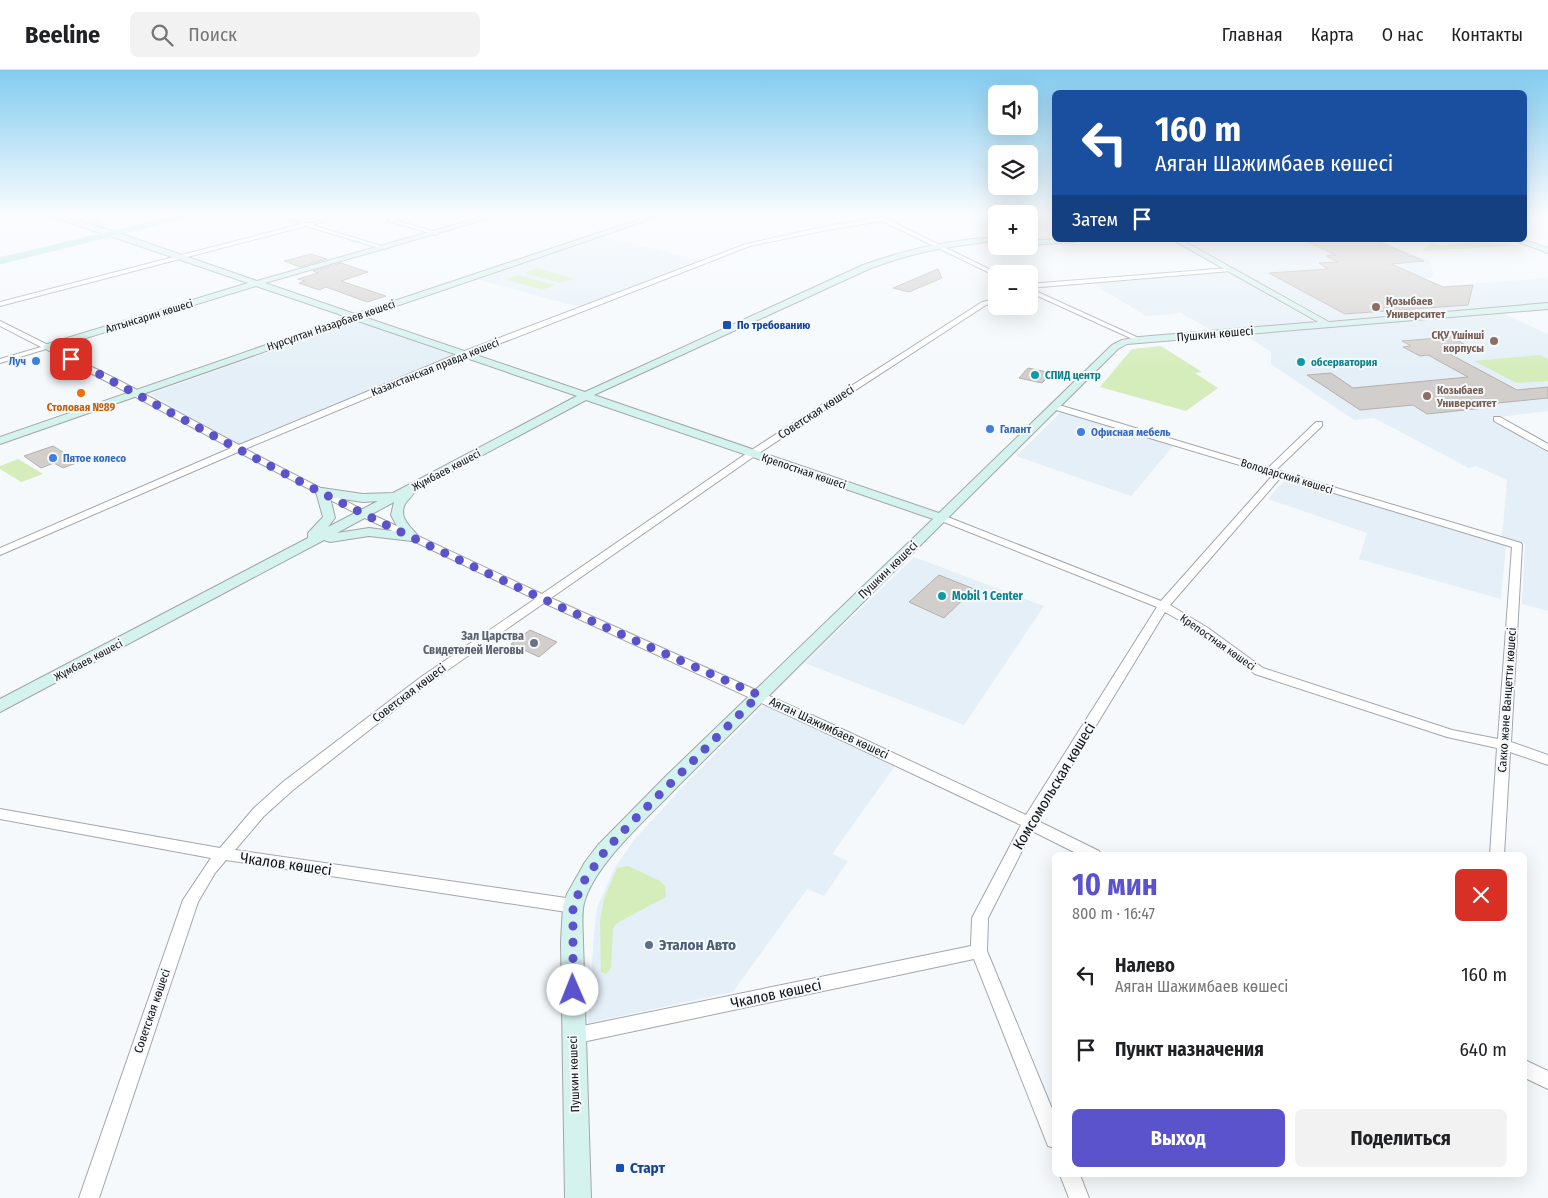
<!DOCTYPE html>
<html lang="ru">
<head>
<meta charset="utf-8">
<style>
	body { margin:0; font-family:"Fira Sans Condensed",sans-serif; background:#f2f2f2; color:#202124; height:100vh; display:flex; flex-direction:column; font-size:19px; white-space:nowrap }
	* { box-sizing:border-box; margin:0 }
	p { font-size:16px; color:#757577 }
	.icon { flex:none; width:28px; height:28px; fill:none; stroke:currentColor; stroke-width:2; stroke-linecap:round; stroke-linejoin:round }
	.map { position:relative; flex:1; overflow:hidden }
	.drawer { position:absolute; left:1052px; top:782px; width:475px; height:325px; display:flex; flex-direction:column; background:#fff; border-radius:8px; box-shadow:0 5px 20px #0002 }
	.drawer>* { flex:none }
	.guide { position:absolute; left:1052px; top:20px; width:475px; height:152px; border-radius:8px; box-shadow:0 5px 20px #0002; background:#1a4fa0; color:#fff; overflow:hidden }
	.controls { position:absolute; left:988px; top:15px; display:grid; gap:10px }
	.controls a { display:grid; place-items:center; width:50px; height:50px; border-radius:8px; background:#fff; box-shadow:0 5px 20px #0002; font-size:25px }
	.pin { position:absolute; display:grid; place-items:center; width:42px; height:42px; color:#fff; margin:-21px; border-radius:10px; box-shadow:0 2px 8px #0006 }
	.me { position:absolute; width:55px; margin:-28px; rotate:359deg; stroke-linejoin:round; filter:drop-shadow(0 0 4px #0008) }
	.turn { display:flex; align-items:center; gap:18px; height:105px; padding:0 20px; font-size:22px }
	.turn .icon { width:65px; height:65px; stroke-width:2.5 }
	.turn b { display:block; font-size:35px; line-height:42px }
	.then { display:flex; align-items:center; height:48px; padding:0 20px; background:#0003; gap:10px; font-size:19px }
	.round { display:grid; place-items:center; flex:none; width:52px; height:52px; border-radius:8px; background:#f2f2f2 }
	.head { display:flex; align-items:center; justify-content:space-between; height:85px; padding:0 20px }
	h1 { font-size:30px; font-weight:700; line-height:38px; color:#5b53cb }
	.primary-button { display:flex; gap:10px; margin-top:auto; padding:10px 20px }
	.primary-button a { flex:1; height:58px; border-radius:8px; background:#5b53cb; color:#fff; font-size:20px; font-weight:700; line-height:58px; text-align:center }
	.primary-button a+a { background:#f2f2f2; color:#202124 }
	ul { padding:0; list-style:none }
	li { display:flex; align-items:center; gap:15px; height:75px; padding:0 20px }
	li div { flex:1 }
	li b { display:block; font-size:19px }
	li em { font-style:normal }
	header { display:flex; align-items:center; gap:30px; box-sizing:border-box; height:70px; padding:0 25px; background:#fff; border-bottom:1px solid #e0e0e0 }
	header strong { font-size:24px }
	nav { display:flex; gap:28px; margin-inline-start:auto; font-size:18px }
	.search { width:350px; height:45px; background:#f2f2f2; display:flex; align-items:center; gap:12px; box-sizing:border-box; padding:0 18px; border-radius:8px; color:#757577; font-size:19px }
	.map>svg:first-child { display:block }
	.built { fill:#e4eff7 }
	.green { fill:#d5ecbb }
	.building { fill:#d2cecb; stroke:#b5b0ad }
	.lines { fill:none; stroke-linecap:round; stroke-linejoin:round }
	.street-casing { stroke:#a3a6aa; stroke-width:2 }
	.secondary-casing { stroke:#a3a6aa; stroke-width:2 }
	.primary-casing { stroke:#d4d5d5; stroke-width:1 }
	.street { fill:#fff; fill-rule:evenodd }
	.secondary { fill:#d4f2ee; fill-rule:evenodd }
	.primary { fill:#aae4dd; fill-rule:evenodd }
	.route { stroke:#5b53cb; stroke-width:9; stroke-dasharray:0 16.2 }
	.education-dot { fill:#8d6e63; stroke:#f5f9fc; stroke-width:2 }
	.transit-dot { fill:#1a4fb4; stroke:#f5f9fc; stroke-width:2 }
	.shop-dot { fill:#3f7fe0; stroke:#f5f9fc; stroke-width:2 }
	.culture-dot { fill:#0f9aa8; stroke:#f5f9fc; stroke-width:2 }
	.food-dot { fill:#e8710a; stroke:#f5f9fc; stroke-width:2 }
	.worship-dot { fill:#6b7280; stroke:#f5f9fc; stroke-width:2 }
	.service-dot { fill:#5c6f8a; stroke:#f5f9fc; stroke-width:2 }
	.labels { text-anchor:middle; stroke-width:4; stroke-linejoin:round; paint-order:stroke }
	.far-education-label { font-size:11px; font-weight:bold; fill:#785e54; stroke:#f5f9fc; text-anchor:start }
	.far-street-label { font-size:11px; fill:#111314; stroke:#f5f9fc }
	.far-transit-label { font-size:11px; font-weight:bold; fill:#164399; stroke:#f5f9fc; text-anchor:start }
	.far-shop-label { font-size:11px; font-weight:bold; fill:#366cbe; stroke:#f5f9fc; text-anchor:start }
	.far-culture-label { font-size:11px; font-weight:bold; fill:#0d838f; stroke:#f5f9fc; text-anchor:start }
	.far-food-label { font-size:11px; font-weight:bold; fill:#c56008; stroke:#f5f9fc }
	.street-label { font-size:12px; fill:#111314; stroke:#f5f9fc }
	.culture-label { font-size:12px; font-weight:bold; fill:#0d838f; stroke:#f5f9fc; text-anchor:start }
	.worship-label { font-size:12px; font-weight:bold; fill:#5b616d; stroke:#f5f9fc; text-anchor:end }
	.near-street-label { font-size:15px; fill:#111314; stroke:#f5f9fc }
	.near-service-label { font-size:15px; font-weight:bold; fill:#4e5e75; stroke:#f5f9fc; text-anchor:start }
	.near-transit-label { font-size:15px; font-weight:bold; fill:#164399; stroke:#f5f9fc; text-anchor:start }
</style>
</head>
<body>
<header>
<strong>Beeline</strong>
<div class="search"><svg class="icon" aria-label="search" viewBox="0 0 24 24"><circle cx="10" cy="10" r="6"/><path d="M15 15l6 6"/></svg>Поиск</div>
<nav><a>Главная</a><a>Карта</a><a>О нас</a><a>Контакты</a></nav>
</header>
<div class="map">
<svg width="1548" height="1128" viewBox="0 0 1548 1128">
	<rect width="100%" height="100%" fill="#f5f9fc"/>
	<path class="built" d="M604 167 703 191 579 237 476 209Z
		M1185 170H1377L1430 191 1434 206 1425 208 1443 216 1548 208V234L1332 252Z
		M1227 202 1316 253 1213 261 1181 243 1146 246 1092 213Z
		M1502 243 1548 264V341L1491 348 1548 381V541L1522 534 1525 474 1502 467 1507 410 1476 396 1469 398 1374 348 1354 350 1271 294V282L1245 265Z
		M356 251 454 285 239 374 150 324Z
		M1062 341 1174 375 1131 426 1016 386Z
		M1286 409 1506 475 1501 529 1359 489 1367 463 1268 429Z
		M914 487 1044 536 964 655 805 593Z
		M765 634 895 696 832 784 848 791 824 826 807 819 733 922 588 953 594 864 597 838 614 799 634 770 683 716Z"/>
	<path class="green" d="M57 144H112L101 147 107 149 99 152 109 155 100 157Z
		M1462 170 1507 175 1508 176 1422 181 1431 173 1442 176 1467 173Z
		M537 198 575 209 560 213 524 203Z
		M518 205 555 215 542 220 505 209Z
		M1161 276 1202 302 1195 303 1218 318 1186 341 1100 317 1132 279Z
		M1540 285 1548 289V311L1517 313 1474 291Z
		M18 389 43 404 21 412 0 399V396Z
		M628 796 660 811 665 816 666 827 617 853 613 858 611 898 606 904 601 902 600 851 604 829 617 798Z"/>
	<path class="building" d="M1303 170H1375L1424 191 1391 194 1443 217 1473 215 1468 235 1345 244 1269 203 1328 199 1319 193 1338 192 1326 186 1336 185Z
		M311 184 327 189 300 197 284 191Z
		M341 193 368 202 341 211 386 226 367 232 326 217 319 220 299 213 305 211 298 209 318 203 313 201Z
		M938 199 942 208 909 222 893 218Z
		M1451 267 1473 279 1444 281 1517 320 1548 317V328L1488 334 1494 337 1427 344 1413 335 1360 340 1307 305 1331 303 1353 318 1468 307 1428 285 1420 286 1403 277 1411 276 1402 271Z
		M1028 298 1052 303 1042 313 1019 308Z
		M53 376 79 392 63 398 54 393 41 398 24 386Z
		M939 505 974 519 944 548 909 532Z
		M530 560 557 572 539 587 511 574Z"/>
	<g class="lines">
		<g class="street-casing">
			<path id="street" d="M269 144C282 144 294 153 307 153 321 153 335 144 349 144L312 155 388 178 383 179 306 156 0 236V232L301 154Z
				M397 144H403L394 150 439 163 436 165 388 151V149Z
				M883 147 999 204 994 205 882 151 827 160 750 176 468 286 245 379 371 444 542 524 750 381 982 232 996 229V233L986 235 756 385 551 528 827 652 1026 745 1157 537 939 450V446H945L1161 531 1273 405 1053 339V335H1059L1268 398 1316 352H1322V356L1276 400 1521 473 1522 475 1511 672 1548 685V695L1510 682 1504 785H1490L1497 678 1447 667 1255 604 1200 562 1165 542 1038 751 1099 781 1101 785H1080L1032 761 988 848 987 881 1055 1046V1078L1048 1076 974 889 573 974 567 972 564 966 567 960 573 958 971 876 972 848 1021 755 818 659 544 533 429 613 293 720 264 746 235 780 573 829 578 831 581 836 578 841 573 843 226 790 215 803 198 832 99 1128H79L183 830 211 788 0 749V739L220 778 254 738 283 712 421 607 535 529 365 448 238 382 0 485V478L231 378 46 279 0 293V289L41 277 0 256V251L122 312 239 375 462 282 746 174 827 156ZM1281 407 1512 477 1498 669 1452 660 1263 598 1208 558 1170 535Z
				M1229 198 1232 200 1231 201 1029 218V214Z
				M1029 218 1141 269 1142 270 1137 271 1029 222Z
				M1494 347H1500L1548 374V381L1494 351Z
				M1525 990 1548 1001V1019L1525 1008Z
				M1060 1105H1080L1089 1128H1069Z"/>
		</g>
		<g class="secondary-casing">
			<path id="secondary" d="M41 144H53L116 162 257 211 492 144H504L265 213 355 244 655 144H666L364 247 585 322 863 195C907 179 950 170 996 167V171C949 176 913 182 869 199L594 325 939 443 1112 275 1122 270 1139 267 1318 252 1173 170H1182L1329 252 1548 233V239L1139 273 1127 274 1118 279 678 716C650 746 595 793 584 833 581 845 583 860 583 872L591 1128H565L561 872 563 836 567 824 585 792 598 775 666 706 933 449 586 330 415 421C413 426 408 429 405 434 398 448 411 457 419 467L417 470 412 471 369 466 330 472 324 470 0 642V629L308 468V463L323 447 316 422 318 419 322 418 363 424 393 423 577 326 355 250 0 374V367L347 247 256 216 50 279H44V275L248 213 110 166ZM330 427 363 432 378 431 328 457 335 448ZM394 432 391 445 400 462 369 458 337 463Z
				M1055 169 1079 170 1075 172 1029 175V171Z
				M1513 170H1524L1548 178V183Z"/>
		</g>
		<g class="primary-casing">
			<path id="primary" d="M185 144H201L0 194V188Z"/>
		</g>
		<use href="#street" class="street"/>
		<use href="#secondary" class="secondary"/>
		<use href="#primary" class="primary"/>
	</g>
	<linearGradient id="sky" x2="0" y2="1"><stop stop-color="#83cbef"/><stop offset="0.48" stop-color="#fafcfe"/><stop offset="1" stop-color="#fafcfe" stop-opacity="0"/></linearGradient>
	<rect width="1548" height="302" fill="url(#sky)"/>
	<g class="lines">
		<path class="route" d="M71 289C169 341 265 395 364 444 494 508 626 567 759 625L630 754 605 781 584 811 573 836V920"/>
	</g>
	<g class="education-dot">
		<circle cx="1376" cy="237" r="5"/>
		<circle cx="1494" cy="271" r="5"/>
		<circle cx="1427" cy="326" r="5"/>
	</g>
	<g class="transit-dot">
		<rect x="722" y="250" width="10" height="10" rx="2.5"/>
		<rect x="615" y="1093" width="10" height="10" rx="2.5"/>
	</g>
	<g class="shop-dot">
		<circle cx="36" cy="291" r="5"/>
		<circle cx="990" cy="359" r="5"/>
		<circle cx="1081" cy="362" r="5"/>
		<circle cx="53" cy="388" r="5"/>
	</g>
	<g class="culture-dot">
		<circle cx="1301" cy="292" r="5"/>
		<circle cx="1035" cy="305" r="5"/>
		<circle cx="942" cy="526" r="5"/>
	</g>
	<circle class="food-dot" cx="81" cy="323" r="5"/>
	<circle class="worship-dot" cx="534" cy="573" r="5"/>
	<circle class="service-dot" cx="649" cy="875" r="5"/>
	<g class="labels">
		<g class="far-education-label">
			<text x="1386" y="235">Қозыбаев<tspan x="1386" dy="13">Университет</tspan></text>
			<text x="1484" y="269" text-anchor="end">СҚУ Үшінші<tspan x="1484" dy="13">корпусы</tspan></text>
			<text x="1437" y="324">Козыбаев<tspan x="1437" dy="13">Университет</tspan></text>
		</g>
		<g class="far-street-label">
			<text transform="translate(149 246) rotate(-17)" y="4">Алтынсарин көшесі</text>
			<text transform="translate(331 255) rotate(-19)" y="4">Нұрсұлтан Назарбаев көшесі</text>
			<text transform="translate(435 297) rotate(-22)" y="4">Казахстанская правда көшесі</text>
			<text transform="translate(446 400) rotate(-28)" y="4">Жұмбаев көшесі</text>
			<text transform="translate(804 401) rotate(19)" y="4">Крепостная көшесі</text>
			<text transform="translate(1287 406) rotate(17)" y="4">Володарский көшесі</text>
			<text transform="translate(1218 572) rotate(35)" y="4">Крепостная көшесі</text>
			<text transform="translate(88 590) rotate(-28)" y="4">Жұмбаев көшесі</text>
		</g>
		<g class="far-transit-label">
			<text x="737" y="259">По требованию</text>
		</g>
		<g class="far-shop-label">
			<text x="26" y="295" text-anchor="end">Луч</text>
			<text x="1000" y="363">Галант</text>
			<text x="1091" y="366">Офисная мебель</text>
			<text x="63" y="392">Пятое колесо</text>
		</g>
		<g class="far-culture-label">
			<text x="1311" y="296">обсерватория</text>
			<text x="1045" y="309">СПИД центр</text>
		</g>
		<g class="far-food-label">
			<text x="81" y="341">Столовая №89</text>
		</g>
		<g class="street-label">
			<text transform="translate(1215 264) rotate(-5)" y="4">Пушкин көшесі</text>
			<text transform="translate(816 342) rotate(-33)" y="4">Советская көшесі</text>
			<text transform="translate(888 500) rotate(-44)" y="4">Пушкин көшесі</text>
			<text transform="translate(409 623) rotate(-37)" y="4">Советская көшесі</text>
			<text transform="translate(1507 630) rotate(-86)" y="4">Сакко және Ванцетти көшесі</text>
			<text transform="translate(829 658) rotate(25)" y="4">Аяган Шажимбаев көшесі</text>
			<text transform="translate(152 941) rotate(-71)" y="4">Советская көшесі</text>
			<text transform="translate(574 1004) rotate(-92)" y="4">Пушкин көшесі</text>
		</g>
		<g class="culture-label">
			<text x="952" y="530">Mobil 1 Center</text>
		</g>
		<g class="worship-label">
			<text x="524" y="570">Зал Царства<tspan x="524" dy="14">Свидетелей Иеговы</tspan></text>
		</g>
		<g class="near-street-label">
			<text transform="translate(1054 716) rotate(-59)" y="5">Комсомольская көшесі</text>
			<text transform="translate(286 794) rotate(8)" y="5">Чкалов көшесі</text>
			<text transform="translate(776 924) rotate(-12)" y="5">Чкалов көшесі</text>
		</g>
		<g class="near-service-label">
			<text x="659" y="880">Эталон Авто</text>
		</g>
		<g class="near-transit-label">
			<text x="630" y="1103">Старт</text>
		</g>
	</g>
</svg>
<div class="controls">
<a><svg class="icon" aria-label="sound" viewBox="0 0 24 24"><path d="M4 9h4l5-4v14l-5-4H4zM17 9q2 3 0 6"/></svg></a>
<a><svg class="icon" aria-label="layers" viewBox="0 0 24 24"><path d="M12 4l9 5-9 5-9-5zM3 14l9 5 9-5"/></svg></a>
<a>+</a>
<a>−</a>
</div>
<div class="pin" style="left:71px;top:289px;background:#d93025"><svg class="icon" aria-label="arrive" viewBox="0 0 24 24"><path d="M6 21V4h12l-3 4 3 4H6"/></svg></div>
<svg class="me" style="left:573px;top:920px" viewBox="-20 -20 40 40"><circle r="19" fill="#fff"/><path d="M0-13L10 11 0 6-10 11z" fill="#5b53cb"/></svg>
<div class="guide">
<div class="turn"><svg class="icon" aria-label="left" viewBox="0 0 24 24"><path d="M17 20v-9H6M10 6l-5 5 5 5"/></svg><div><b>160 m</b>Аяган Шажимбаев көшесі</div></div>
<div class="then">Затем<svg class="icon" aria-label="arrive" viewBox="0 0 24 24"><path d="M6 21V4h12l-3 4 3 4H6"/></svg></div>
</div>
<section class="drawer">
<div class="head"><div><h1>10 мин</h1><p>800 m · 16:47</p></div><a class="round" style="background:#d93025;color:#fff"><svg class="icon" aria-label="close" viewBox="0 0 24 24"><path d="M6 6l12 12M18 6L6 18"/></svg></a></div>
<ul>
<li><svg class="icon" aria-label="left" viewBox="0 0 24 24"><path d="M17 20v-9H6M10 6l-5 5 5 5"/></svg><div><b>Налево</b><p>Аяган Шажимбаев көшесі</p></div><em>160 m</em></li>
<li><svg class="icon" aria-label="arrive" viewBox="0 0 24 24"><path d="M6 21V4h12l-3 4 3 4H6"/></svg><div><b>Пункт назначения</b></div><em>640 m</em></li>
</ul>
<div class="primary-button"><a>Выход</a><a>Поделиться</a></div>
</section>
</div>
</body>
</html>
